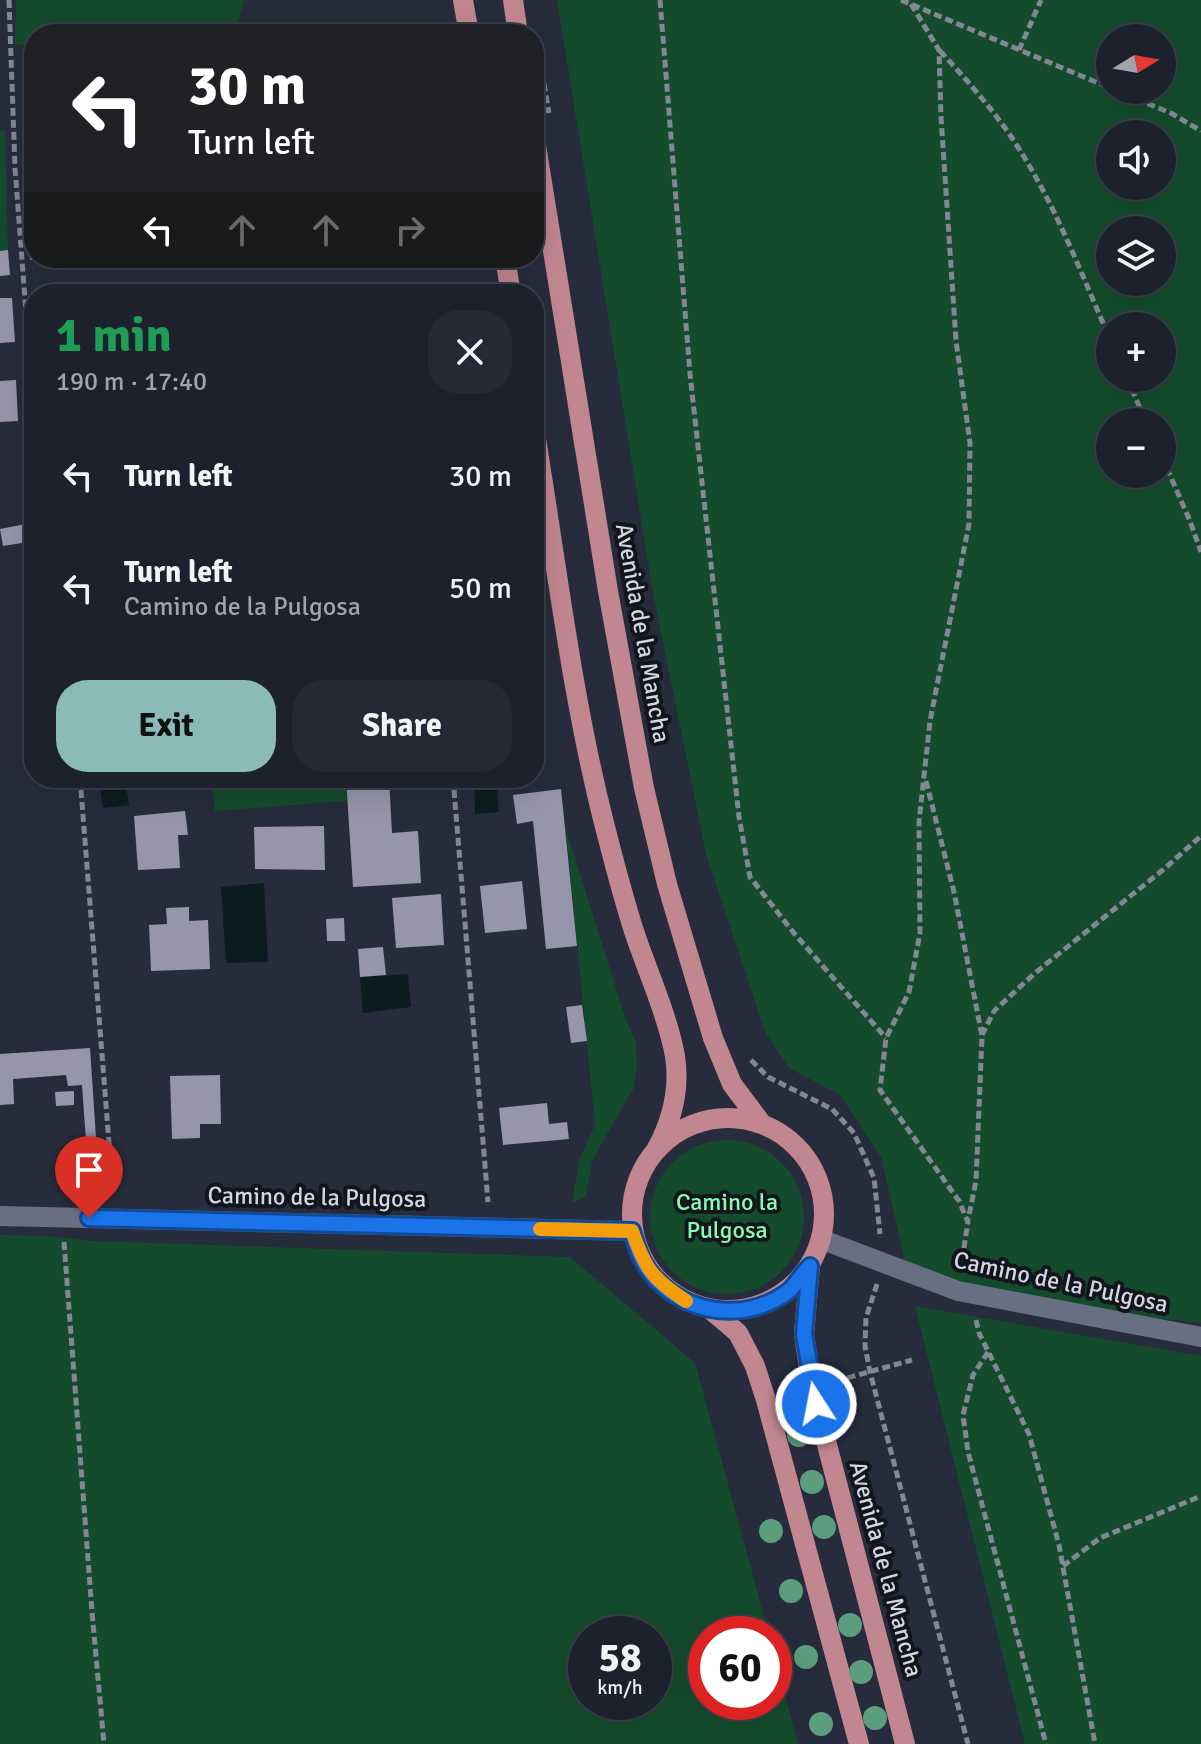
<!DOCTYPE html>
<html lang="en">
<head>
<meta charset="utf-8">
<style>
	body { margin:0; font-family:Signika,sans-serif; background:#252936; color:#f1f3f6; height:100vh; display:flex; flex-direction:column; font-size:30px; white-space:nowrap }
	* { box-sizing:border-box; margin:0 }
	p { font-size:26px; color:#a0a3aa }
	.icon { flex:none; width:44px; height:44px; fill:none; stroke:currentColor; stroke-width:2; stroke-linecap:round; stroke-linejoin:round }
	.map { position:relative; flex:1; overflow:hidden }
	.sheet { position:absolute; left:24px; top:284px; width:520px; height:504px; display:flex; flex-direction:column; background:#1d212e; border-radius:32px; box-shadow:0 8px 32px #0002,0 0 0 2px #3b3e4a }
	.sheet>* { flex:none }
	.hud { position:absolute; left:24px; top:24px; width:520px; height:244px; border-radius:32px; box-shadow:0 8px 32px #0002,0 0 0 2px #3b3e4a; background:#202124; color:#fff; overflow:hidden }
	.needle { width:52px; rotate:79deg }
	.controls { position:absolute; left:1096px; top:24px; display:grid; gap:16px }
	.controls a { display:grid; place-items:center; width:80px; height:80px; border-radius:50%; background:#1d212e; box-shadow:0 8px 32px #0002,0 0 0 2px #3b3e4a; font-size:40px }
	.speed { position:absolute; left:568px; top:1616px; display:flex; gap:16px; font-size:40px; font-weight:700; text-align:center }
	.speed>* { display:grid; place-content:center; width:104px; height:104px; border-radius:50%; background:#1d212e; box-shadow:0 8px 32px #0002,0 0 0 2px #3b3e4a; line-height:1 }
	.speed small { font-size:20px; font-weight:400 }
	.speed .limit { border:12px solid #d22; background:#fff; color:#111 }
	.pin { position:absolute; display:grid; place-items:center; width:68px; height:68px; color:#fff; margin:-82px -34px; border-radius:50% 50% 50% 0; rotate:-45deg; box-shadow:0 0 8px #0007 }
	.pin .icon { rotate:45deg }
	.me { position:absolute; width:88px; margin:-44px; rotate:349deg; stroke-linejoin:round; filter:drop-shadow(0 0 6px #0008) }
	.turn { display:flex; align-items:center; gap:28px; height:168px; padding:0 32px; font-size:36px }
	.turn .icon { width:104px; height:104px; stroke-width:2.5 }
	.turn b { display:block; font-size:56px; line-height:68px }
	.lanes { display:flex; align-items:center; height:76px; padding:0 32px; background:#0003; justify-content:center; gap:40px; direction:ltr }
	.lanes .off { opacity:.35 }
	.round { display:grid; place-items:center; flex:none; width:84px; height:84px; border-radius:32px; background:#252936 }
	.summary { display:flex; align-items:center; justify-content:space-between; height:136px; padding:0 32px }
	h1 { font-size:48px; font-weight:700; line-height:60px; color:#1e9e55 }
	.action { display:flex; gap:16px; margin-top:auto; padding:16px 32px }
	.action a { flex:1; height:92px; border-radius:32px; background:#8bbbb9; color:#111; font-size:32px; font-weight:700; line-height:92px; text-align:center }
	.action a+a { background:#252936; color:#f1f3f6 }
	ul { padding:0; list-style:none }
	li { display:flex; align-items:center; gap:24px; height:112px; padding:0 32px }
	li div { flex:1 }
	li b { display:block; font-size:30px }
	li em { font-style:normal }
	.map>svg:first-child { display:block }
	.green { fill:#144b2c; fill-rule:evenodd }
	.water { fill:#0b1c1f }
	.building { fill:#9795ab }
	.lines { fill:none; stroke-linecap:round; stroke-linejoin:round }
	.path { stroke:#838795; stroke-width:5; stroke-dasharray:8 4; stroke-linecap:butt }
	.minor { stroke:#696f83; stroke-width:20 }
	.primary { stroke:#c28691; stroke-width:20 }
	.tree { fill:#5c9d7d }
	.route-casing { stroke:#114b97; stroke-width:20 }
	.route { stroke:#1a73e8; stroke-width:14 }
	.slow { stroke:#f59e0b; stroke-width:14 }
	.labels { text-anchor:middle; stroke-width:8; stroke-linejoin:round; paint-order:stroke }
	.street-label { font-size:24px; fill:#d3d6e2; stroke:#12151c }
	.park-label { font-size:24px; fill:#88fab2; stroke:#12151c }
</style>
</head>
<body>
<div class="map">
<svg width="1201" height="1744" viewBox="0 0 1201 1744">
	<rect width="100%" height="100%" fill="#272c3d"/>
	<path class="green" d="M16 0H244L235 32 195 34H34V44L15 45Z
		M557 0H1201V1323L1145 1317 955 1282 905 1261 881 1157 840 1095 789 1068 765 1032 706 854 653 593ZM1110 38H1162V90H1110ZM1110 134H1162V186H1110ZM1110 230H1162V282H1110ZM1110 326H1162V378H1110ZM1110 422H1162V474H1110Z
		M0 131H5L8 250 0 251Z
		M212 778H345L347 801 215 811Z
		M566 830 626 1020 636 1043 637 1067 633 1090 624 1104 592 1161 586 1196 572 1203 580 1158 595 1125Z
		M650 1217a77 77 0 1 1 154 0a77 77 0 1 1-154 0Z
		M0 1235 47 1236 91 1241 570 1257 695 1363 769 1634H706V1702H774V1654L798 1744H0ZM654 1634V1702H586V1634Z
		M915 1306 1201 1356V1744H1025Z"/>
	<path class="water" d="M99 778H125L129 805 103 808Z
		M474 778H496L499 812 475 814Z
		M264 883 268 962 226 963 221 887Z
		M408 974 411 1007 363 1013 360 977Z"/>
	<path class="building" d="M27 200H34V260H30Z
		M8 250 10 275 0 276V251Z
		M0 298H12L15 342 0 343Z
		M16 380 18 421 0 422V381Z
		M26 524 28 542 3 546 0 529Z
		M346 778H389L392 833 418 831 421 883 353 887Z
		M561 789 577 946 546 949 533 821 517 824 513 795Z
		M185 811 188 835H178L180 868 138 870 134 816Z
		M324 826 325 870 255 869 254 827Z
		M522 881 527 929 485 933 480 886Z
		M441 894 444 945 396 948 392 898Z
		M189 907V921L208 920 210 969 151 971 149 925 167 924 166 908Z
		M344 918 345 941H327L326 919Z
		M383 947 386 975 360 977 358 949Z
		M582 1005 587 1041 571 1043 566 1007Z
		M90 1048 98 1168 88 1169 82 1085 68 1086 66 1075 13 1079 14 1104 0 1105V1054Z
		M220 1075 221 1124H200V1138L172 1139 170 1076Z
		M74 1091V1105L56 1106 55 1092Z
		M547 1103 549 1124 567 1122 569 1139 503 1145 499 1108Z"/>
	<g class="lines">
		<path class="path" d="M9 0 15 168 30 365 34 390
			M660 0 690 374 739 817 750 877 793 932 886 1038
			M901 0 1110 88
			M911 4 939 50 941 117 956 341 970 443 969 524 930 721 919 822 920 933 909 992 886 1038 880 1090 959 1201 968 1222 961 1266
			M538 48 549 113
			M1019 50 1041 0
			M940 51C965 78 989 105 1010 135 1053 198 1080 271 1110 339
			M1114 90 1171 113 1201 131
			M1127 378 1146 422
			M1162 457 1190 521 1201 552
			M80 778 113 1193
			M453 778 488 1202
			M926 781 954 892 982 1036 976 1181 968 1220
			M982 1035 994 1011 1035 973 1164 869 1201 836
			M751 1060 768 1077 832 1109 854 1133 874 1178 880 1234
			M64 1242 92 1612 104 1744
			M877 1284 866 1318 865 1346 870 1372 968 1744
			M976 1320 979 1333 1029 1434 1059 1545 1095 1744
			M988 1352 973 1375 963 1415 968 1452 1046 1744
			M836 1381 912 1360
			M1063 1566 1100 1538 1201 1496"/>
		<path class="minor" d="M0 1216 632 1231
			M823 1240 958 1291 1201 1337"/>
		<path class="primary" d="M463 0 469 34
			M513 0 518 34
			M534 133 608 591 644 788 667 884 713 1038 732 1084 762 1124
			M505 258 511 294
			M534 427C556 559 571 693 604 823 614 862 624 902 637 940 650 977 668 1018 675 1056 680 1089 672 1121 656 1150
			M632 1214a96 96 0 1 1 192 0a96 96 0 1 1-192 0Z
			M810 1266 804 1334 812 1387 905 1744
			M711 1310 738 1333 755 1366 766 1400 859 1744"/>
	</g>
	<g class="tree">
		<circle cx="799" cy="1435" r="12"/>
		<circle cx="812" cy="1482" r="12"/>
		<circle cx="824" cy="1527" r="12"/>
		<circle cx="771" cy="1531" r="12"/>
		<circle cx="791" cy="1591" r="12"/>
		<circle cx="850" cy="1625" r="12"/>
		<circle cx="806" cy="1657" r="12"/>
		<circle cx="861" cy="1672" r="12"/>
		<circle cx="875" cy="1718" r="12"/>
		<circle cx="821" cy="1724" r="12"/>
	</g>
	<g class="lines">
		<g class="route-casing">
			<path id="route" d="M89 1218 632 1231C635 1240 638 1252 643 1261 672 1313 743 1327 790 1290 797 1283 803 1273 810 1266L804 1334 816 1404"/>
		</g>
		<use href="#route" class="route"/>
		<path class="slow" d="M540 1229 632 1231C645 1268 652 1279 686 1301"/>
	</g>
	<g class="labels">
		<g class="street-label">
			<text transform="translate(643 633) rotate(80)" y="8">Avenida de la Mancha</text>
			<text transform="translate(317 1197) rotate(1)" y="8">Camino de la Pulgosa</text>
			<text transform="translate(1061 1282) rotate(12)" y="8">Camino de la Pulgosa</text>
			<text transform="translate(886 1569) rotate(75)" y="8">Avenida de la Mancha</text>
		</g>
		<g class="park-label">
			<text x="727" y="1210">Camino la<tspan x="727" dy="28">Pulgosa</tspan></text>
		</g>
	</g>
</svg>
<div class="controls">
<a><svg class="needle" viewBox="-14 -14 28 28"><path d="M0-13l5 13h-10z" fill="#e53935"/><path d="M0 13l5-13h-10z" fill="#a0a3aa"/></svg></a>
<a><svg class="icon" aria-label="sound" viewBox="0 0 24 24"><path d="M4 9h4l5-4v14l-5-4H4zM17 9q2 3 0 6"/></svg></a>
<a><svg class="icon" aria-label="layers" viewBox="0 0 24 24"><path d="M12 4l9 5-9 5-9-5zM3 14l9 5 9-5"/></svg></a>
<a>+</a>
<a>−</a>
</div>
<div class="speed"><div>58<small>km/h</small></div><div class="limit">60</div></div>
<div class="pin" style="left:89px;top:1218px;background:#d93025"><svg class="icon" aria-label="arrive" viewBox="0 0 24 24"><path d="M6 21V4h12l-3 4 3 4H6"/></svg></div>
<svg class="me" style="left:816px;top:1404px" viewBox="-20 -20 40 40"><circle r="17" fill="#1a73e8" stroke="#fff" stroke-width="3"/><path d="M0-11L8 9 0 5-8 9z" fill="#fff"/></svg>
<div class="hud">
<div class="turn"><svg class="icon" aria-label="left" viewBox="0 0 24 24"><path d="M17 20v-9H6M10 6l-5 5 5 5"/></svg><div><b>30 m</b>Turn left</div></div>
<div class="lanes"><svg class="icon" aria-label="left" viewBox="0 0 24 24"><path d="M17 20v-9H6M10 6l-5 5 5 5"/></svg><svg class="icon off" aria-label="ahead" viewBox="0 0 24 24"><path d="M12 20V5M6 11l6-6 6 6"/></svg><svg class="icon off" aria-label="ahead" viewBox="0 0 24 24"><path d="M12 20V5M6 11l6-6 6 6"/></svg><svg class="icon off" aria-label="right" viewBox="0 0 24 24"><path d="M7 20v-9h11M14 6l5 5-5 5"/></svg></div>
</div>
<section class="sheet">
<div class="summary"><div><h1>1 min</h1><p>190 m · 17:40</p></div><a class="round"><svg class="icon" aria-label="close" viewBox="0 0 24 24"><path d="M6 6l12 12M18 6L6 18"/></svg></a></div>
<ul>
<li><svg class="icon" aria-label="left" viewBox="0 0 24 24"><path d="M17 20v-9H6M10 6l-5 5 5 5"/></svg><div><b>Turn left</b></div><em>30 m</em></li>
<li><svg class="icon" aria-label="left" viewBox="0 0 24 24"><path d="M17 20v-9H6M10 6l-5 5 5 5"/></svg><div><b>Turn left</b><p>Camino de la Pulgosa</p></div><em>50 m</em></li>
</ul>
<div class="action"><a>Exit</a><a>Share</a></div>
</section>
</div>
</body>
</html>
